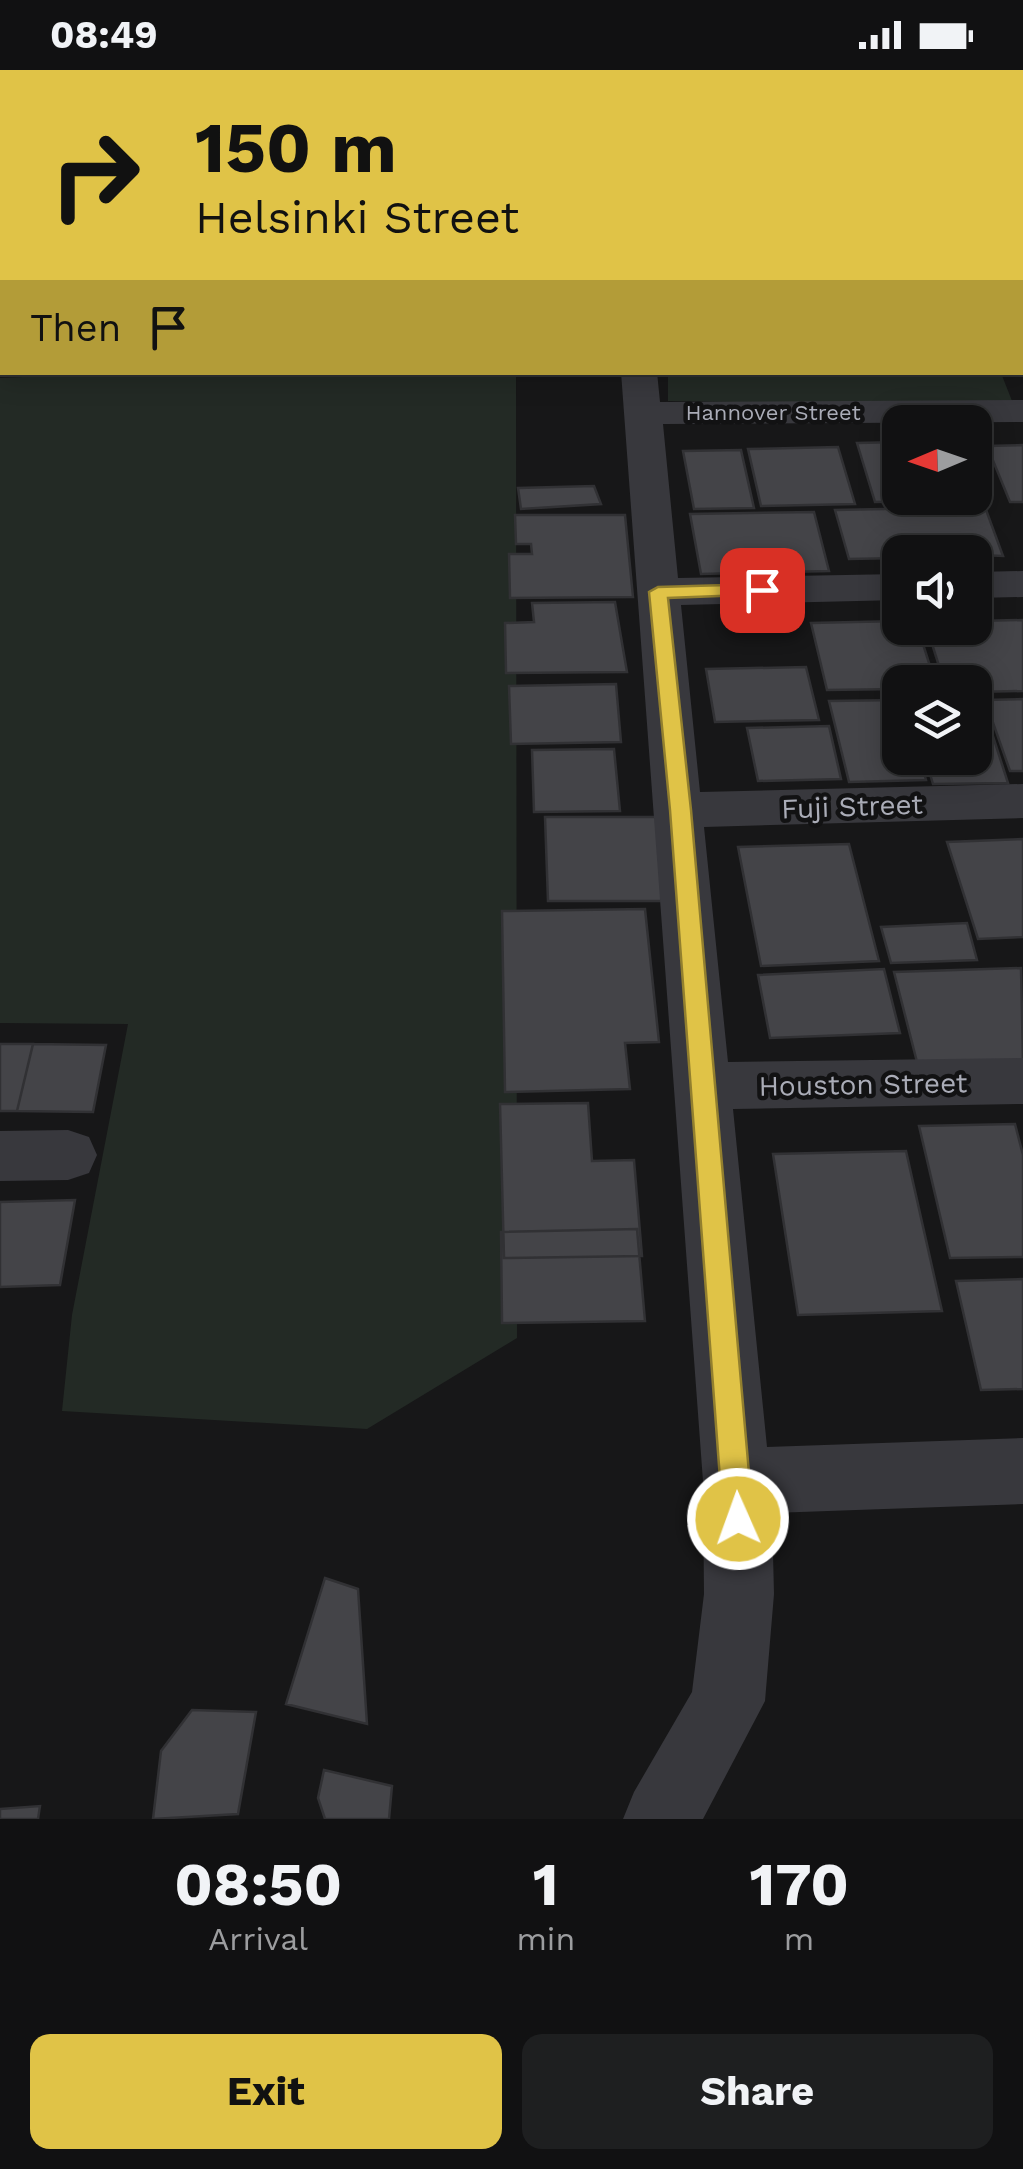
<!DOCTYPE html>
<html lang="en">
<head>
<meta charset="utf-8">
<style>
	body { margin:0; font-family:"Work Sans",sans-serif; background:#1e1f20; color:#f1f3f6; height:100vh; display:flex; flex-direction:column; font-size:38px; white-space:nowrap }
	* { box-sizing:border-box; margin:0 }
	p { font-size:32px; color:#9c9d9f }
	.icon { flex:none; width:55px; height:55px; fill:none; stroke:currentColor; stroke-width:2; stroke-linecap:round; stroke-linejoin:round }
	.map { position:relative; height:1749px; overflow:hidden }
	.side { display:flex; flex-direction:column; background:#111112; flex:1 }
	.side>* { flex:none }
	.banner { position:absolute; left:0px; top:0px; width:1025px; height:305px; box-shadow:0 5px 25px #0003,0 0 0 2px #303132; background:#e0c347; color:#111; overflow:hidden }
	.needle { width:65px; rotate:268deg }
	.buttons { position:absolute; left:882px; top:335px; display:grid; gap:20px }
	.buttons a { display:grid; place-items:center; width:110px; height:110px; border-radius:20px; background:#111112; box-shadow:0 5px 25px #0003,0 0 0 2px #303132; font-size:50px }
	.pin { position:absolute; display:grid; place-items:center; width:85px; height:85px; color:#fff; margin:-42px; border-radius:20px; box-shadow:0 5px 15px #0006 }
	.me { position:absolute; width:110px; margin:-55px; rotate:358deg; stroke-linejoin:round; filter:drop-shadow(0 0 8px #0008) }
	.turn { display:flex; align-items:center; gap:35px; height:210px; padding:0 30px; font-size:45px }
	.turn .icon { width:130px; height:130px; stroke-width:2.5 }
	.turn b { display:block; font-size:70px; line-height:85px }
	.then { display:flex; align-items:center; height:95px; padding:0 30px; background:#0003; gap:20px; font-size:38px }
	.eta { display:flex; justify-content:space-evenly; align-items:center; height:170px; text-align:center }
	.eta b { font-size:60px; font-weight:700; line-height:70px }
	.action { display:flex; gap:20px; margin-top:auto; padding:20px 30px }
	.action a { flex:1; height:115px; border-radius:20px; background:#e0c347; color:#111; font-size:40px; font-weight:700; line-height:115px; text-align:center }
	.action a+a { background:#1e1f20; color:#f1f3f6 }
	.status { display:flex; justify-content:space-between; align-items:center; height:70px; padding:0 50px; background:#111112; direction:ltr }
	.status svg { height:28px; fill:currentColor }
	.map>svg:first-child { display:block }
	.green { fill:#232a25 }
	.building { fill:#444448; stroke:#313134; stroke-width:2.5 }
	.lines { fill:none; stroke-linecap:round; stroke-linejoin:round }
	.minor { fill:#38383d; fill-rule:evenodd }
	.route { fill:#e0c347; stroke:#927f2e; stroke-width:2.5 }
	.labels { text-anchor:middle; stroke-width:9; stroke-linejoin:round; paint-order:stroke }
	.far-street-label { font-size:22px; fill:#aaacb7; stroke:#121213 }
	.street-label { font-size:28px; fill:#aaacb7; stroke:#121213 }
</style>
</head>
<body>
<div class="status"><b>08:49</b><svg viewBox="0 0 49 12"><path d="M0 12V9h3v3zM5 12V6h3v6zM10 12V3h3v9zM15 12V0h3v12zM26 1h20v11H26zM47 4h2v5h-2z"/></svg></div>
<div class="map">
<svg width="1023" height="1749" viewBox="0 0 1023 1749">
	<rect width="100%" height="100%" fill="#171718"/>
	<path class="green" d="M137 302 516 303 517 1268 367 1359 62 1341 72 1245 128 954 0 953V308Z
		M668 303H1001L1014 336 668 331Z"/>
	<path class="building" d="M760 302H944V303L761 305Z
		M900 372V428H975V405L984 430 875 432 857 373Z
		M1023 375V432H1010L987 376Z
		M838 377 855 434 761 436 748 379Z
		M741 380 754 438 694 439 683 381Z
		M594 416 601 434 521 439 518 418Z
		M985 437 1003 486 900 482V488L849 489 835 440Z
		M814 442 829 501 701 504 690 444Z
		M515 445H625L633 527 510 528 509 484H532L531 474H516Z
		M615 532 627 602 506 603 505 553 534 552 532 533Z
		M1023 550V621L975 622V612H944L927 558H975V551Z
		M900 551V558H918L935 612H900V619L827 620 811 553Z
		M806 597 819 650 715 652 706 599Z
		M616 614 621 672 511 674 509 616Z
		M1023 629V701H1010L985 630Z
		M900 630V688H920L926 710 849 712 829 631Z
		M982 632 1008 713 933 714 925 688H975V633Z
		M829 656 841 709 758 711 747 658Z
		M614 679 620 741 534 742 532 680Z
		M545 747H663L667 831H548Z
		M1023 769V867L978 869 947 772Z
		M849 774 879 891 761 896 738 777Z
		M645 839 659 972 625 973 630 1019 505 1022 502 841Z
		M967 853 977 890 891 893 881 857Z
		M1021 898 1023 992 918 996 894 902Z
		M884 899 900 963 770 968 758 905Z
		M0 974H33L17 1041H0Z
		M33 974 106 975 93 1042 17 1041Z
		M588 1033 592 1091 634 1090 642 1186 504 1188 500 1034Z
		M1015 1054 1023 1085V1187L950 1188 919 1056Z
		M906 1081 942 1241 798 1245 773 1084Z
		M75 1130 60 1215 0 1217V1132Z
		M637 1159 645 1251 502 1253 501 1162Z
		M1023 1209V1319L981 1320 956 1211Z
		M325 1508 358 1519 367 1654 286 1634Z
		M192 1640 256 1642 238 1744 153 1749 161 1681Z
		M324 1700 392 1716 389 1749H325L318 1728Z
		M40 1736 38 1749H0V1739Z"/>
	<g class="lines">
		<path class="minor" d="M899 0H927V2H899Z
			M1022 62H1023V80H1022Z
			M1022 199H1023V219H1022Z
			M621 302H657L660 332 1023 330V352L663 354 678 508 900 504V530L681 535 700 722 1023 714V748L704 757 728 992 1023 988V1034L733 1039 767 1377 1023 1368V1434L772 1443 774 1524 765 1631 703 1749H623L634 1722 692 1622 704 1524 703 1411Z
			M1023 501V527L975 528V502Z
			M68 1060 89 1067 97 1085 89 1103 68 1110 0 1111V1061Z"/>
	</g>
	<path class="route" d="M762 514 769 516V524L668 528 691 740 753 1449 748 1459 738 1464 727 1459 723 1449 670 740 649 522 658 517Z"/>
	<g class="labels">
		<g class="far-street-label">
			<text x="773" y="350">Hannover Street</text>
		</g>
		<g class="street-label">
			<text transform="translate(852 736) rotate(-2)" y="10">Fuji Street</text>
			<text transform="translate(863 1014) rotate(-1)" y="10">Houston Street</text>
		</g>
	</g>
</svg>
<div class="buttons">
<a><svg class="needle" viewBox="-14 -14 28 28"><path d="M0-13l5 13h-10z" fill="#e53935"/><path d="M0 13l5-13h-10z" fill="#9c9d9f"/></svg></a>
<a><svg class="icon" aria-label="sound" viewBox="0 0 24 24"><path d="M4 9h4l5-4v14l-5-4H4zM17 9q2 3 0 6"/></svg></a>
<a><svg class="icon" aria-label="layers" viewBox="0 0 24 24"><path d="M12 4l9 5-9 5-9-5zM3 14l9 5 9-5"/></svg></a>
</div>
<div class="pin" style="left:762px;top:520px;background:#d93025"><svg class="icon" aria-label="arrive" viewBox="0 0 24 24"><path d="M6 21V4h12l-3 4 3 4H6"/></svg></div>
<svg class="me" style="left:738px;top:1449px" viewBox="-20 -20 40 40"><circle r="17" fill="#e0c347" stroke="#fff" stroke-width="3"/><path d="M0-11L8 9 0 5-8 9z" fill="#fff"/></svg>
<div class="banner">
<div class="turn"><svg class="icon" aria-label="right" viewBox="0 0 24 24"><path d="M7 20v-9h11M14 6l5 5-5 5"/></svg><div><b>150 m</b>Helsinki Street</div></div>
<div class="then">Then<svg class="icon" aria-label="arrive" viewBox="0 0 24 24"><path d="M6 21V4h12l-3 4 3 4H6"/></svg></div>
</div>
</div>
<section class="side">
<div class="eta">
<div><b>08:50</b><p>Arrival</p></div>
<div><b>1</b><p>min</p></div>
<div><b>170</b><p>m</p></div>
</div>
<div class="action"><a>Exit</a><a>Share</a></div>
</section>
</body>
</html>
